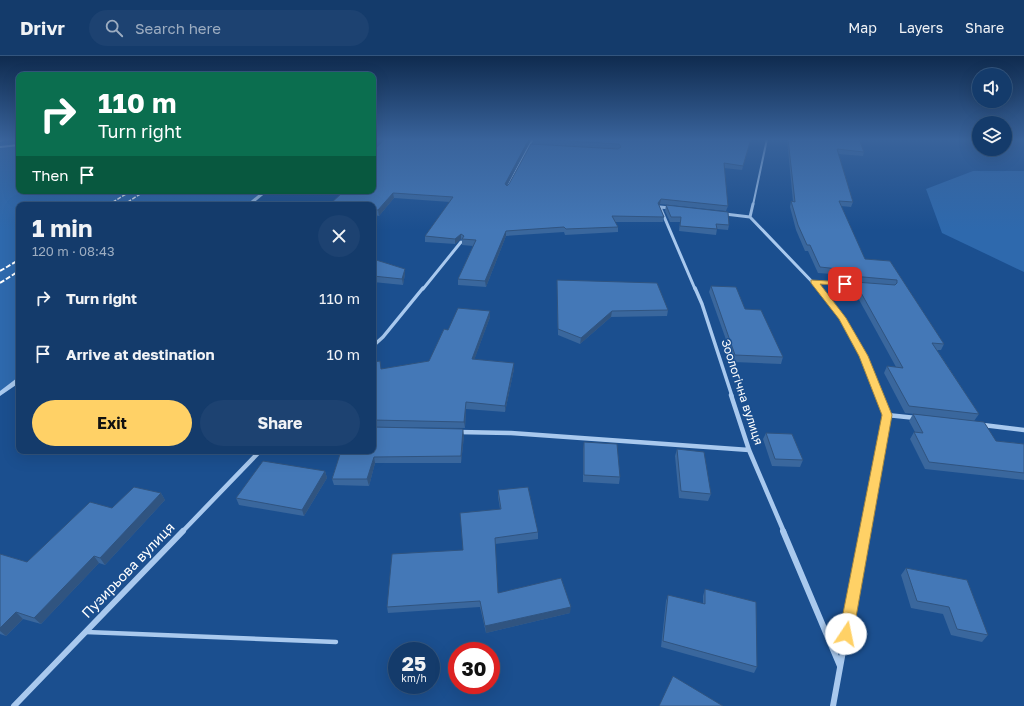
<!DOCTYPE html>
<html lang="en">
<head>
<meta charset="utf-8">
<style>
	body { margin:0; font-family:"Golos Text",sans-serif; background:#1d4271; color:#f1f3f6; height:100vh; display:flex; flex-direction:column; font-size:15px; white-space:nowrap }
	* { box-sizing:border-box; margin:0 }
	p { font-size:13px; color:#9dadc1 }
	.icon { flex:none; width:22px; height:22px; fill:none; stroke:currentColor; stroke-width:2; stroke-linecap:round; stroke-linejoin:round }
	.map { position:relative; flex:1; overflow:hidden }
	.panel { position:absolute; left:16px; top:146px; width:360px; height:252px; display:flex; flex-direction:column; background:#143b6b; border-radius:8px; box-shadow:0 4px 16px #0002,0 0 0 1px #33557e }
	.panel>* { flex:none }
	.banner { position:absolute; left:16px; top:16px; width:360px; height:122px; border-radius:8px; box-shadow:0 4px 16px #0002,0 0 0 1px #33557e; background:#0b6e4f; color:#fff; overflow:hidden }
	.fabs { position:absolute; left:972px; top:12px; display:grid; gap:8px }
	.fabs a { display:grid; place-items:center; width:40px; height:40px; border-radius:50%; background:#143b6b; box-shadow:0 4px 16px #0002,0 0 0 1px #33557e; font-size:20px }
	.speed { position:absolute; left:388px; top:586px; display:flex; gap:8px; font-size:20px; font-weight:700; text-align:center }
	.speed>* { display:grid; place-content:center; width:52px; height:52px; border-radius:50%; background:#143b6b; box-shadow:0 4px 16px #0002,0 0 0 1px #33557e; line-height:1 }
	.speed small { font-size:10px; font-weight:400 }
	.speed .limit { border:6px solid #d22; background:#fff; color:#111 }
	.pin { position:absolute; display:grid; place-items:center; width:34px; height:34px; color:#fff; margin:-17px; border-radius:8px; box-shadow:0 2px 6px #0006 }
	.me { position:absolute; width:44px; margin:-22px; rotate:11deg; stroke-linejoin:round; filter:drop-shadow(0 0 3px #0008) }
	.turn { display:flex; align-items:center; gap:14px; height:84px; padding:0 16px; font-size:18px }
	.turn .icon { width:52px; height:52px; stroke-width:2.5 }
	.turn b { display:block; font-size:28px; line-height:34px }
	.then { display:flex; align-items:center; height:38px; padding:0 16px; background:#0003; gap:8px; font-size:15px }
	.round { display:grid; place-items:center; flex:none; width:42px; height:42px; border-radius:21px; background:#1d4271 }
	.headline { display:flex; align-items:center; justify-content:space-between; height:68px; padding:0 16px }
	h1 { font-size:24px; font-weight:700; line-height:30px }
	.action { display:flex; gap:8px; margin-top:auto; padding:8px 16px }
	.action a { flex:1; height:46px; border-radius:24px; background:#ffd166; color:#111; font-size:16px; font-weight:700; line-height:46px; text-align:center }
	.action a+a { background:#1d4271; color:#f1f3f6 }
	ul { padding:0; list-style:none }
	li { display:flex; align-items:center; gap:12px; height:56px; padding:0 16px }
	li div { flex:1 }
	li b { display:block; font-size:15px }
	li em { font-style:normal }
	header { display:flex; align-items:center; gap:24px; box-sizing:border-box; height:56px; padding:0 20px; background:#143b6b; border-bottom:1px solid #33557e }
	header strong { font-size:19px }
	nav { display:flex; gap:22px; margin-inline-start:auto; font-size:14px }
	.search { width:280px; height:36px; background:#1d4271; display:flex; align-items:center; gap:10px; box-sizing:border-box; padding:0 14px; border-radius:22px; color:#9dadc1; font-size:15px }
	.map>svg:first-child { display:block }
	.green { fill:#2e69ad }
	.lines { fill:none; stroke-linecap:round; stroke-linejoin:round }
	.service-far1 { stroke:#a9c9ee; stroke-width:2 }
	.service { stroke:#a9c9ee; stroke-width:4.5 }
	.minor-far4 { stroke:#a9c9ee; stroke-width:2 }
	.minor-far3 { stroke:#a9c9ee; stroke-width:3 }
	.minor-far2 { stroke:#a9c9ee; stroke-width:3.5 }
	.minor-far1 { stroke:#a9c9ee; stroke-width:4.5 }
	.minor { stroke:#a9c9ee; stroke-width:6 }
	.tertiary { fill:#a9c9ee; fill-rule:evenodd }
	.rail-far1 { stroke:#fff; stroke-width:1.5; stroke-dasharray:4 1.5; stroke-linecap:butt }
	.rail { stroke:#fff; stroke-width:2; stroke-dasharray:5 2; stroke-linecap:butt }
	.wall { fill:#3a679d }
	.shaded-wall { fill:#305480 }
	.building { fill:#4478b7; stroke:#305480 }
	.route { fill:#ffd166; stroke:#a68842 }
	.labels { text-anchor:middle; stroke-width:3; stroke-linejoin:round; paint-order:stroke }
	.street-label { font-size:12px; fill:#fff; stroke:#1b4f8f }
	.near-street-label { font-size:14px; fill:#fff; stroke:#1b4f8f }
</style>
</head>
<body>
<header>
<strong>Drivr</strong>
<div class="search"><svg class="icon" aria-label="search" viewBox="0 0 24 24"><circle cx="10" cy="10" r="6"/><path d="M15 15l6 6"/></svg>Search here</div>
<nav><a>Map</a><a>Layers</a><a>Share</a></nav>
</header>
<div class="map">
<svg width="1024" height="650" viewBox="0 0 1024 650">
	<rect width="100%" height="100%" fill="#1b4f8f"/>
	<path class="green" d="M0 83H19V135H266L248 149H19V324L0 338Z
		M973 115H1024V216L942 177 926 133Z"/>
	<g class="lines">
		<path class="service-far1" d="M814 226 856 229"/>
		<path class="service" d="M86 576 336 586"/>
		<path class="minor-far4" d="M0 85 5 83
			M0 91 19 89
			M508 130 533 83
			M753 149 767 83"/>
		<path class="minor-far3" d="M670 152 660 151 695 233
			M725 158 750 161 819 233
			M750 161 753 148
			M423 233 461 186"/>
		<path class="minor-far2" d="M695 232 702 248 732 340
			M819 232 842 262 863 300 879 340
			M373 290 383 281 423 232"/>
		<path class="minor-far1" d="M731 339 749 394 784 476
			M887 359 916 362
			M983 369 1024 374
			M458 376 511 377 749 394
			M182 476 260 395
			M865 476 887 359 879 339"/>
		<path class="minor" d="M783 475 840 610
			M14 650 183 475
			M833 650 865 475"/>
		<path class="tertiary" d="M263 135H268L251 149H246Z
			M17 322H19V327L0 340V335Z"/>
		<path class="rail-far1" d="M108 149 131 135
			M123 149 145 135"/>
		<path class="rail" d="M108 149 109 148
			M123 149 124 148
			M0 215 19 204
			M0 227 19 215"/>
	</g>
	<path class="wall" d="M531 83 507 130 509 128 533 88V83H751L742 114 724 112 728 150 726 155 660 148 659 149 664 161 663 166H615L618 171V176L565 179 564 176 506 180 486 231 458 229V223L473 190 462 189V184L461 183 455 188 425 186V180L450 146 394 142 379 160 373 159V149L344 135Z
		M787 83H823L825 84V83H859L864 96 863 100 838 98 853 146 851 151 841 150 865 203 890 205 944 288 941 294H937L979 358 974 365 905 357 884 317 887 310 896 311 852 231 854 227 849 226 846 219 818 217 808 195H805L796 174 790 151 791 145 793 146Z
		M666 149 729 169 728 174 717 173 716 179 679 175 680 166H670L665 155Z
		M373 203 405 213V218L403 229 373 226Z
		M557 224 668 254 667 260 611 261 580 288 558 279Z
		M711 230 745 253 783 301 781 308 734 306 709 236Z
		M490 261 474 304 514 313 505 356 466 353 465 372 373 371V306L381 313 429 305 448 274Z
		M913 358 996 385 1024 388V424L925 413 910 383 914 376H915L909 365Z
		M766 377 803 404 800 411 772 410 763 383Z
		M464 380 461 407H375L369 430 334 429 332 423 341 395Z
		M584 386 620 421 619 428 583 426V393Z
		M677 393 711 438 708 445 679 442 675 400Z
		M325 415 327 422 304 460 239 449 236 442Z
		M498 434 538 476V483L495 488 498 537 570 557 486 577 480 551 388 557 387 551 463 494 500 453 498 441Z
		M161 437 165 444 105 509 99 507 41 568 23 563 6 580 0 578V498L27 506 112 452Z
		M906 512 988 579 982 586 951 579 943 558 911 552 901 519Z
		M705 533 757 611 754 617 661 591 666 545 668 539 703 548V540Z"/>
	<path class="shaded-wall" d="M529 83H531L505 133V128Z
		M393 137 394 142 379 160 378 154Z
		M661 143 660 148 657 152 658 147Z
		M506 175V180L486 231 485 225Z
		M461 178V183L455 188V183Z
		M405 213V218L403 229 402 223Z
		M490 255V261L472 310V303Z
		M612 255 611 261 580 288 581 282Z
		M514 307V313L505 356V350Z
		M466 346V353L465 372 464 366Z
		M463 373 464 380 461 407V400Z
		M374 401 375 407 369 430 367 423Z
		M325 415 327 422 304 460 302 454Z
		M161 437 165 444 105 509 100 502Z
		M94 500 99 507 41 568 34 562Z
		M571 551 570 557 486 577 485 570Z
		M16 556 23 563 6 580 0 575V572Z"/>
	<path class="building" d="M385 83H529L505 128 507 130 509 128 531 88 618 93 621 91 619 88 533 83H751L743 110 724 107 728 150 661 143 658 147 664 161 612 160 618 171 566 173 564 171 506 175 485 225 458 223 476 184 462 183 464 180 461 178 455 183 425 180 453 141 393 137 378 154H373V149H329L344 135H373V95Z
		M788 83H823L825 84V83H859L864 96 837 93 853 146 839 145 865 203 890 205 944 288 932 287 979 358 909 350 887 310 903 312 855 226 895 229 897 227V224L852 220 848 214 820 211 810 189H807L798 169 791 145 795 146Z
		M666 149 728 156 729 169 716 168 717 173 680 170 681 161H671Z
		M373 203 405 213 402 223 373 220Z
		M557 224 657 227 668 254 612 255 581 282 558 273Z
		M711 230 736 231 745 253 761 254 783 301 735 299Z
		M458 252 490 255 472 303 514 307 505 350 466 346 464 366 373 364V306L380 305 381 313 429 305 444 273 448 274Z
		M913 358 984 366 996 385 1024 388V417L929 406 914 376 923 377Z
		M373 371 463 373 461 400 374 401 367 423H332L341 395H373Z
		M766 377 792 378 803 404 775 403Z
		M584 386 617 388 620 421 584 419Z
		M677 393 704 396 711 438 681 435Z
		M263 405 325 415 302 454 236 442Z
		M134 431 161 437 100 502 94 500 34 562 16 556 0 572V498L27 506 90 446 112 452Z
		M528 431 538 476 495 482 498 537 561 522 571 551 485 570 480 545 387 551 392 498 463 494 460 457 501 453 498 434Z
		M906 512 967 524 988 579 957 573 949 551 917 545Z
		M705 533 756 546 757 611 663 585 668 539 705 548Z
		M673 620 723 650H659Z"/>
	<linearGradient id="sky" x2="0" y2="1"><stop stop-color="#0f2b4f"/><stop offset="0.48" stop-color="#39639b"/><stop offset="1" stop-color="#39639b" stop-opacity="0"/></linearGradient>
	<rect width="1024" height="174" fill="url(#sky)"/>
	<path class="route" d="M811 224 845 226 849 228 845 230 820 228 846 262 868 300 892 359 853 578 851 583 846 585 841 583 839 578 882 359 859 300 839 263 811 227Z"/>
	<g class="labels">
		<g class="street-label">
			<text transform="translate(742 336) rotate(72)" y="4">Зоологічна вулиця</text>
		</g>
		<g class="near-street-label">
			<text transform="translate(128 514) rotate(-46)" y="5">Пузирьова вулиця</text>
		</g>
	</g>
</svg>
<div class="fabs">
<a><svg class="icon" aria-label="sound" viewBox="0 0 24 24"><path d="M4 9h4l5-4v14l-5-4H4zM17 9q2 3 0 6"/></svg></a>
<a><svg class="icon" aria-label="layers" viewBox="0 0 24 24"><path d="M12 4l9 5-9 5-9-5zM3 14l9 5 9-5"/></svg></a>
</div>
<div class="speed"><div>25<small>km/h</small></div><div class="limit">30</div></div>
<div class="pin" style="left:845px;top:228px;background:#d93025"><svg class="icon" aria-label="arrive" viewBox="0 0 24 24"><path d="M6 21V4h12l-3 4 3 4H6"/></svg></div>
<svg class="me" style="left:846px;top:578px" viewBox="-20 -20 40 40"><circle r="19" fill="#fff"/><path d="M0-13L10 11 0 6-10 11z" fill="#ffd166"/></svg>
<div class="banner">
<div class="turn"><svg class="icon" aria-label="right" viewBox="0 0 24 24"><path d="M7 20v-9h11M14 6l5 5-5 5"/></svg><div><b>110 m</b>Turn right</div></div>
<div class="then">Then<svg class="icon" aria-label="arrive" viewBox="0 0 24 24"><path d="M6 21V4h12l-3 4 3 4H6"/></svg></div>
</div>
<section class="panel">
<div class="headline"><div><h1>1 min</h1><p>120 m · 08:43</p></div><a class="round"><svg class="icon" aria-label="close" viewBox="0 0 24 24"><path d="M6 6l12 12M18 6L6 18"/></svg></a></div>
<ul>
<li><svg class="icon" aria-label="right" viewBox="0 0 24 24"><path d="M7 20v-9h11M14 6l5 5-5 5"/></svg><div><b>Turn right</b></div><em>110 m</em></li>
<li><svg class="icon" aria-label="arrive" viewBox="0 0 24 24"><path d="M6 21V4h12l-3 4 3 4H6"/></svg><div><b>Arrive at destination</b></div><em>10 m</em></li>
</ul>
<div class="action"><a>Exit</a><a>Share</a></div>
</section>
</div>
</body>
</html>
